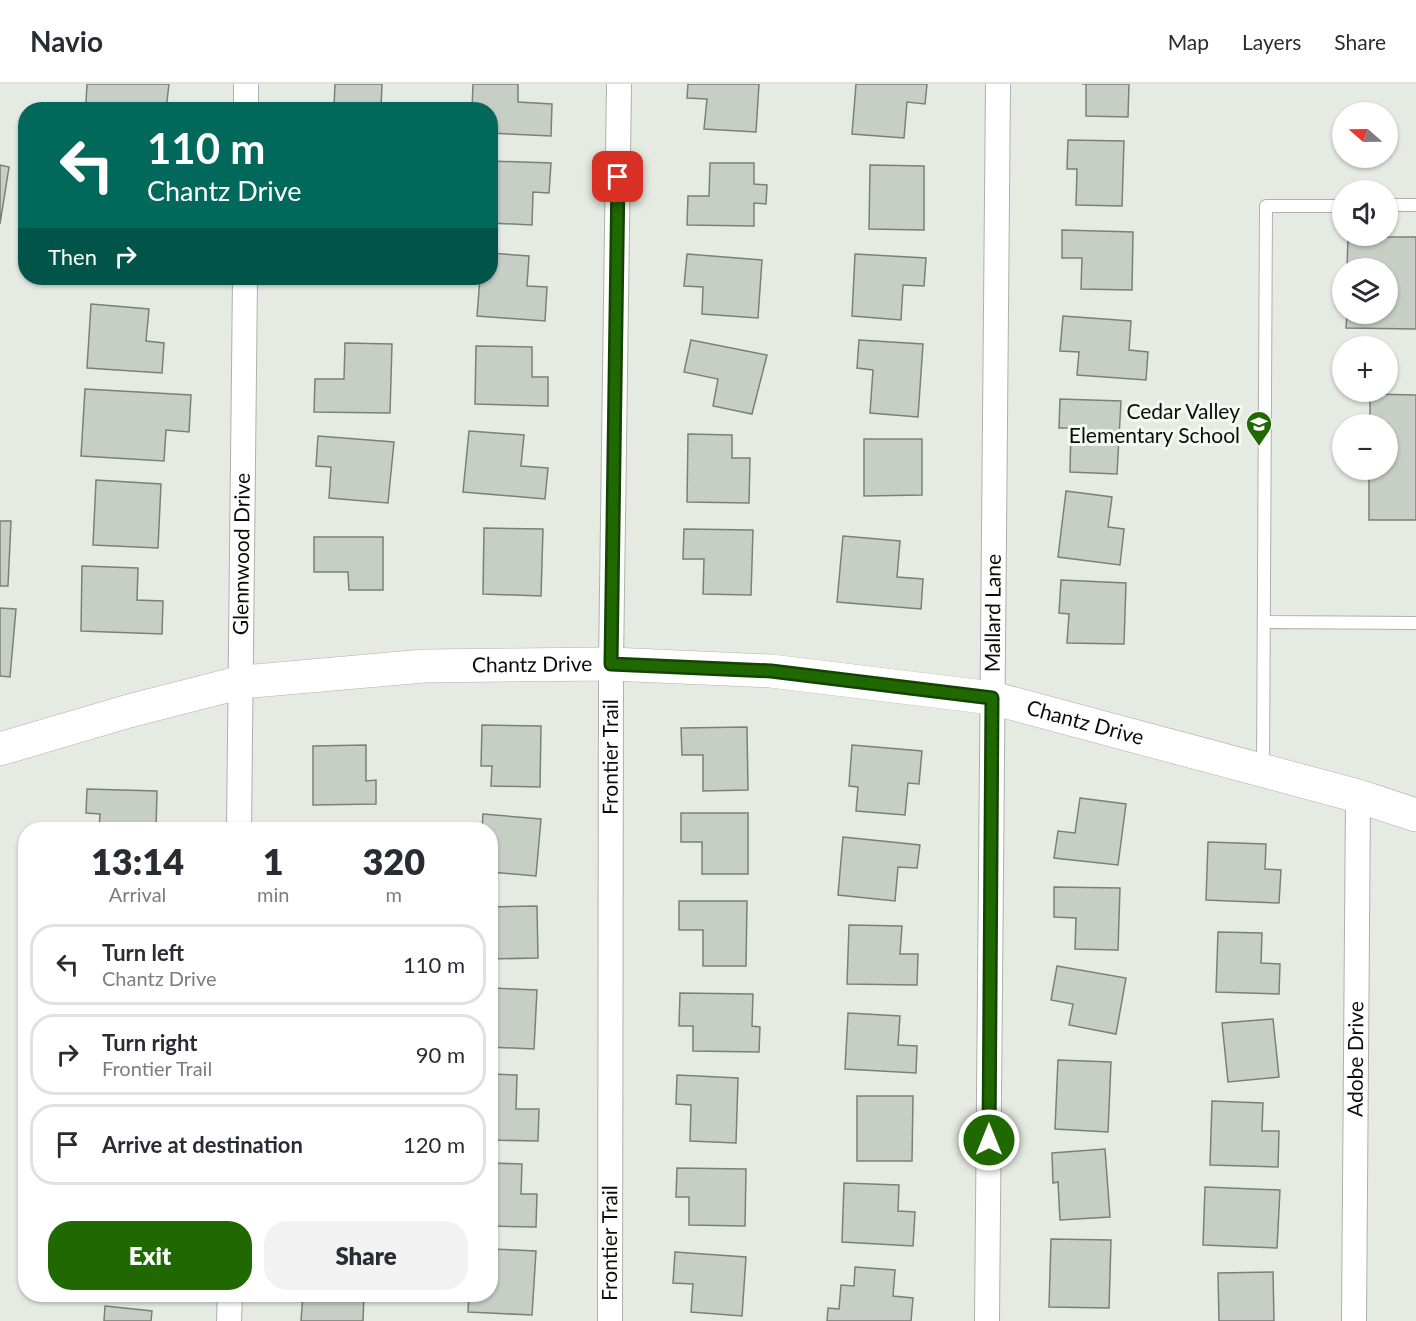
<!DOCTYPE html>
<html lang="en">
<head>
<meta charset="utf-8">
<style>
	body { margin:0; font-family:Lato,sans-serif; background:#f2f2f3; color:#2b2b33; height:100vh; display:flex; flex-direction:column; font-size:22px; white-space:nowrap }
	* { box-sizing:border-box; margin:0 }
	p { font-size:20px; color:#7c7c81 }
	.icon { flex:none; width:33px; height:33px; fill:none; stroke:currentColor; stroke-width:2; stroke-linecap:round; stroke-linejoin:round }
	.map { position:relative; flex:1; overflow:hidden }
	.details { position:absolute; left:18px; top:738px; width:480px; height:480px; display:flex; flex-direction:column; background:#fff; border-radius:24px; box-shadow:0 2px 4px #0004 }
	.details>* { flex:none }
	.top-card { position:absolute; left:18px; top:18px; width:480px; height:183px; border-radius:24px; box-shadow:0 2px 4px #0004; background:#00695c; color:#fff; overflow:hidden }
	.needle { width:39px; rotate:290deg }
	.fabs { position:absolute; left:1332px; top:18px; display:grid; gap:12px }
	.fabs a { display:grid; place-items:center; width:66px; height:66px; border-radius:50%; background:#fff; box-shadow:0 2px 4px #0004; font-size:30px }
	.pin { position:absolute; display:grid; place-items:center; width:51px; height:51px; color:#fff; margin:-26px; border-radius:12px; box-shadow:0 3px 9px #0006 }
	.me { position:absolute; width:66px; margin:-33px; rotate:0deg; stroke-linejoin:round; filter:drop-shadow(0 0 4px #0008) }
	.turn { display:flex; align-items:center; gap:21px; height:126px; padding:0 30px; font-size:27px }
	.turn .icon { width:78px; height:78px; stroke-width:2.5 }
	.turn b { display:block; font-size:42px; line-height:51px }
	.then { display:flex; align-items:center; height:57px; padding:0 30px; background:#0003; gap:12px; font-size:22px }
	.eta { display:flex; justify-content:space-evenly; align-items:center; height:102px; text-align:center }
	.eta b { font-size:36px; font-weight:800; line-height:42px }
	.action { display:flex; gap:12px; margin-top:auto; padding:12px 30px }
	.action a { flex:1; height:69px; border-radius:24px; background:#1f6802; color:#fff; font-size:24px; font-weight:800; line-height:69px; text-align:center }
	.action a+a { background:#f2f2f3; color:#2b2b33 }
	ul { padding:0; list-style:none }
	li { display:flex; align-items:center; gap:18px; height:81px; margin:0 12px 9px; padding:0 18px; border:3px solid #e1e1e2; border-radius:24px }
	li div { flex:1 }
	li b { display:block; font-size:22px }
	li em { font-style:normal }
	header { display:flex; align-items:center; gap:36px; box-sizing:border-box; height:84px; padding:0 30px; background:#fff; border-bottom:2px solid #e1e1e2 }
	header strong { font-size:28px }
	nav { display:flex; gap:33px; margin-inline-start:auto; font-size:21px }
	.map>svg:first-child { display:block }
	.building { fill:#c7cec6; stroke:#7b8079; stroke-width:1.5 }
	.lines { fill:none; stroke-linecap:round; stroke-linejoin:round }
	.lane-casing { stroke:#acb2ab; stroke-width:14 }
	.street-casing { stroke:#acb2ab; stroke-width:26 }
	.secondary-casing { stroke:#acb2ab; stroke-width:34 }
	.lane { stroke:#fff; stroke-width:12 }
	.street { stroke:#fff; stroke-width:24 }
	.secondary { stroke:#fff; stroke-width:33 }
	.route-casing { stroke:#144401; stroke-width:15 }
	.route { stroke:#1f6802; stroke-width:10 }
	.labels { text-anchor:middle; stroke-width:6; stroke-linejoin:round; paint-order:stroke }
	.poi-label { font-size:21px; fill:#0b0d0b; stroke:#f2f9f0; text-anchor:end }
	.street-label { font-size:21px; fill:#0b0d0b; stroke:#f2f9f0 }
</style>
</head>
<body>
<header>
<strong>Navio</strong>
<nav><a>Map</a><a>Layers</a><a>Share</a></nav>
</header>
<div class="map">
<svg width="1416" height="1237" viewBox="0 0 1416 1237">
	<rect width="100%" height="100%" fill="#e5ebe3"/>
	<path class="building" d="M87 0H169L166 26 86 19Z
		M335 0H382L381 24 393 26H319L320 22 334 23Z
		M473 0H518V18L552 20 551 52 490 49V26H472Z
		M688 0H759L756 48 704 45 707 15 687 14Z
		M856 0H927L925 20 907 18 904 54 852 50Z
		M1082 0H1129L1128 33 1086 32V0Z
		M1068 56 1124 57 1122 122 1076 121 1077 85H1067Z
		M490 77 551 79 549 109 533 108 532 141 490 139Z
		M710 79H754V100L767 101 766 120 754 119V142L687 141 688 112H709Z
		M0 81 9 83 0 140Z
		M870 81 924 82V146L869 145Z
		M1062 146 1133 148 1132 206 1081 205 1082 174H1062Z
		M1348 153H1416V245L1346 244 1347 230H1388V184H1347Z
		M490 169 529 172 527 202 547 203 545 237 477 232 480 194H490Z
		M687 170 762 176 758 234 702 230 703 203 684 202Z
		M855 170 926 174 924 202 903 201 901 236 852 232Z
		M85 194H166V200L85 198Z
		M91 220 149 225 146 257 164 259 162 289 87 284Z
		M1063 232 1131 237 1129 266 1148 268 1146 296 1077 291 1079 268 1060 267Z
		M691 256 767 271 752 330 713 322 718 295 684 288Z
		M859 256 923 260 918 333 870 329 873 286 857 284Z
		M345 259 392 260 390 329 314 328 315 295H344Z
		M476 262 532 263V293H548V322L475 320Z
		M85 305 191 311 189 348 166 346 164 377 81 372Z
		M1370 310 1416 311V436H1369V386H1388V340H1370Z
		M1060 315 1121 317 1117 390 1070 388 1071 344H1059Z
		M469 347 524 351 521 382 548 384 545 415 463 408Z
		M688 350 732 351V374H750L749 419 687 418Z
		M318 352 394 358 388 419 329 414 331 383 316 382Z
		M864 355H922V411L864 412Z
		M96 396 161 400 158 464 93 461Z
		M1066 407 1112 413 1108 443 1124 445 1120 481 1058 473Z
		M0 437H11L8 502H0Z
		M484 444 543 445 541 512 483 510Z
		M684 445 753 446 751 511 703 510 704 475H683Z
		M843 452 900 457 897 493 923 495 921 525 837 518Z
		M314 453H383V506H349L348 488H314Z
		M82 482 138 484 137 516 163 517 162 550 81 547Z
		M1061 496 1126 499 1124 560 1067 559 1069 530 1059 529Z
		M0 524 16 525 10 593 0 592Z
		M482 641 541 642 540 703 491 702 492 682H481Z
		M747 643 748 706 703 707V671H682L681 644Z
		M366 661V697L376 696V720L313 721V662Z
		M852 661 922 667 919 700 908 699 905 731 856 727 858 703 849 702Z
		M87 705 157 707 156 746H99L100 730 86 729Z
		M1080 714 1126 720 1118 781 1054 774 1058 747 1075 749Z
		M681 729H748V790H702V758H681Z
		M483 730 541 735 536 792 490 788V746H482Z
		M843 753 920 761 917 784 898 783 895 817 838 811Z
		M1208 758 1266 760 1265 785 1281 786 1279 819 1206 816Z
		M1054 803 1120 804 1118 866 1075 865 1076 834 1054 833Z
		M679 817H747L746 882H703V846H679Z
		M537 822 538 874 490 875V823Z
		M849 841 902 842 900 870H918L917 901 847 900Z
		M1218 848 1262 849 1261 879 1280 880 1279 910 1216 908Z
		M1057 882 1126 894 1116 950 1069 941 1073 920 1051 916Z
		M490 904 537 906 534 965 490 963Z
		M680 909 753 910 752 942 760 943 759 968 693 967V942H679Z
		M848 929 900 932 898 961 917 962 916 989 845 985Z
		M1273 935 1279 993 1228 998 1222 939Z
		M1058 976 1111 978 1108 1048 1055 1045Z
		M490 990 517 991 516 1025H539L538 1057 490 1056Z
		M677 991 738 994 736 1059 690 1057 691 1021 676 1020Z
		M857 1012H913L912 1077H857Z
		M1212 1017 1263 1019 1262 1047H1279L1278 1083 1210 1081Z
		M1105 1065 1110 1133 1060 1136 1058 1098 1053 1099 1052 1069Z
		M490 1079 522 1080 521 1110H537L536 1143 490 1142Z
		M677 1084 746 1085 745 1142 689 1141V1113H676Z
		M844 1099 899 1101 898 1127 915 1128 913 1162 842 1158Z
		M1205 1103 1280 1106 1277 1164 1203 1161Z
		M1051 1155 1111 1156 1109 1224 1049 1223Z
		M490 1165 536 1167 532 1231 468 1228 469 1210H490Z
		M675 1168 746 1173 742 1232 691 1228 693 1200 673 1199Z
		M855 1183 895 1186 893 1212 913 1214 911 1237H827L828 1224 839 1225 841 1201 854 1202Z
		M1273 1188 1274 1237H1219L1218 1189Z
		M303 1210H364L363 1237H301Z
		M105 1222 152 1227 151 1237H104Z"/>
	<g class="lines">
		<g class="lane-casing">
			<path id="lane" d="M1388 121H1416
				M1264 538 1416 539
				M1263 685 1266 122H1342"/>
		</g>
		<g class="street-casing">
			<g id="street">
				<path d="M246 26V0"/>
				<path id="s1" d="M239 746 245 194"/>
				<path d="M229 1237 230 1210"/>
				<path id="s2" d="M610 1237 611 580 619 0"/>
				<path id="s3" d="M987 1237 998 0"/>
				<path id="s4" d="M1354 1237 1358 712"/>
			</g>
		</g>
		<g class="secondary-casing">
			<g id="secondary">
				<path id="s5" d="M0 665 129 627 242 598 424 582 611 580 771 587 992 614 1358 712 1416 731"/>
			</g>
		</g>
		<use href="#lane" class="lane"/>
		<use href="#street" class="street"/>
		<use href="#secondary" class="secondary"/>
	</g>
	<g class="lines">
		<g class="route-casing">
			<path id="route" d="M618 93 611 580 771 587 992 614 989 1056"/>
		</g>
		<use href="#route" class="route"/>
	</g>
	<defs>
		<g id="school-pin" transform="scale(1.35)"><path d="M0 17L-7.5 6A9.5 9.5 0 1 1 7.5 6Z" fill="#1f6802" stroke="#f2f9f0"/><path d="M0-5L7-2L0 1L-7-2ZM-4 1L0 2.5L4 1V4Q0 6-4 4Z" fill="#fff"/></g>
	</defs>
	<g fill-rule="evenodd">
		<use href="#school-pin" x="1259" y="340"/>
	</g>
	<g class="labels">
		<g class="poi-label">
			<text x="1240" y="335">Cedar Valley<tspan x="1240" dy="24">Elementary School</tspan></text>
		</g>
		<g class="street-label">
			<text dy="7" stroke="none"><textPath href="#s1" startOffset="276">Glennwood Drive</textPath></text>
			<text dy="7" stroke="none"><textPath href="#s3" startOffset="708">Mallard Lane</textPath></text>
			<text dy="7" stroke="none"><textPath href="#s5" startOffset="542">Chantz Drive</textPath></text>
			<text dy="7" stroke="none"><textPath href="#s5" startOffset="1100">Chantz Drive</textPath></text>
			<text dy="7" stroke="none"><textPath href="#s2" startOffset="564">Frontier Trail</textPath></text>
			<text dy="7" stroke="none"><textPath href="#s4" startOffset="262">Adobe Drive</textPath></text>
			<text dy="7" stroke="none"><textPath href="#s2" startOffset="78">Frontier Trail</textPath></text>
		</g>
	</g>
</svg>
<div class="fabs">
<a><svg class="needle" viewBox="-14 -14 28 28"><path d="M0-13l5 13h-10z" fill="#e53935"/><path d="M0 13l5-13h-10z" fill="#7c7c81"/></svg></a>
<a><svg class="icon" aria-label="sound" viewBox="0 0 24 24"><path d="M4 9h4l5-4v14l-5-4H4zM17 9q2 3 0 6"/></svg></a>
<a><svg class="icon" aria-label="layers" viewBox="0 0 24 24"><path d="M12 4l9 5-9 5-9-5zM3 14l9 5 9-5"/></svg></a>
<a>+</a>
<a>−</a>
</div>
<div class="pin" style="left:618px;top:93px;background:#d93025"><svg class="icon" aria-label="arrive" viewBox="0 0 24 24"><path d="M6 21V4h12l-3 4 3 4H6"/></svg></div>
<svg class="me" style="left:989px;top:1056px" viewBox="-20 -20 40 40"><circle r="17" fill="#1f6802" stroke="#fff" stroke-width="3"/><path d="M0-11L8 9 0 5-8 9z" fill="#fff"/></svg>
<div class="top-card">
<div class="turn"><svg class="icon" aria-label="left" viewBox="0 0 24 24"><path d="M17 20v-9H6M10 6l-5 5 5 5"/></svg><div><b>110 m</b>Chantz Drive</div></div>
<div class="then">Then<svg class="icon" aria-label="right" viewBox="0 0 24 24"><path d="M7 20v-9h11M14 6l5 5-5 5"/></svg></div>
</div>
<section class="details">
<div class="eta">
<div><b>13:14</b><p>Arrival</p></div>
<div><b>1</b><p>min</p></div>
<div><b>320</b><p>m</p></div>
</div>
<ul>
<li><svg class="icon" aria-label="left" viewBox="0 0 24 24"><path d="M17 20v-9H6M10 6l-5 5 5 5"/></svg><div><b>Turn left</b><p>Chantz Drive</p></div><em>110 m</em></li>
<li><svg class="icon" aria-label="right" viewBox="0 0 24 24"><path d="M7 20v-9h11M14 6l5 5-5 5"/></svg><div><b>Turn right</b><p>Frontier Trail</p></div><em>90 m</em></li>
<li><svg class="icon" aria-label="arrive" viewBox="0 0 24 24"><path d="M6 21V4h12l-3 4 3 4H6"/></svg><div><b>Arrive at destination</b></div><em>120 m</em></li>
</ul>
<div class="action"><a>Exit</a><a>Share</a></div>
</section>
</div>
</body>
</html>
